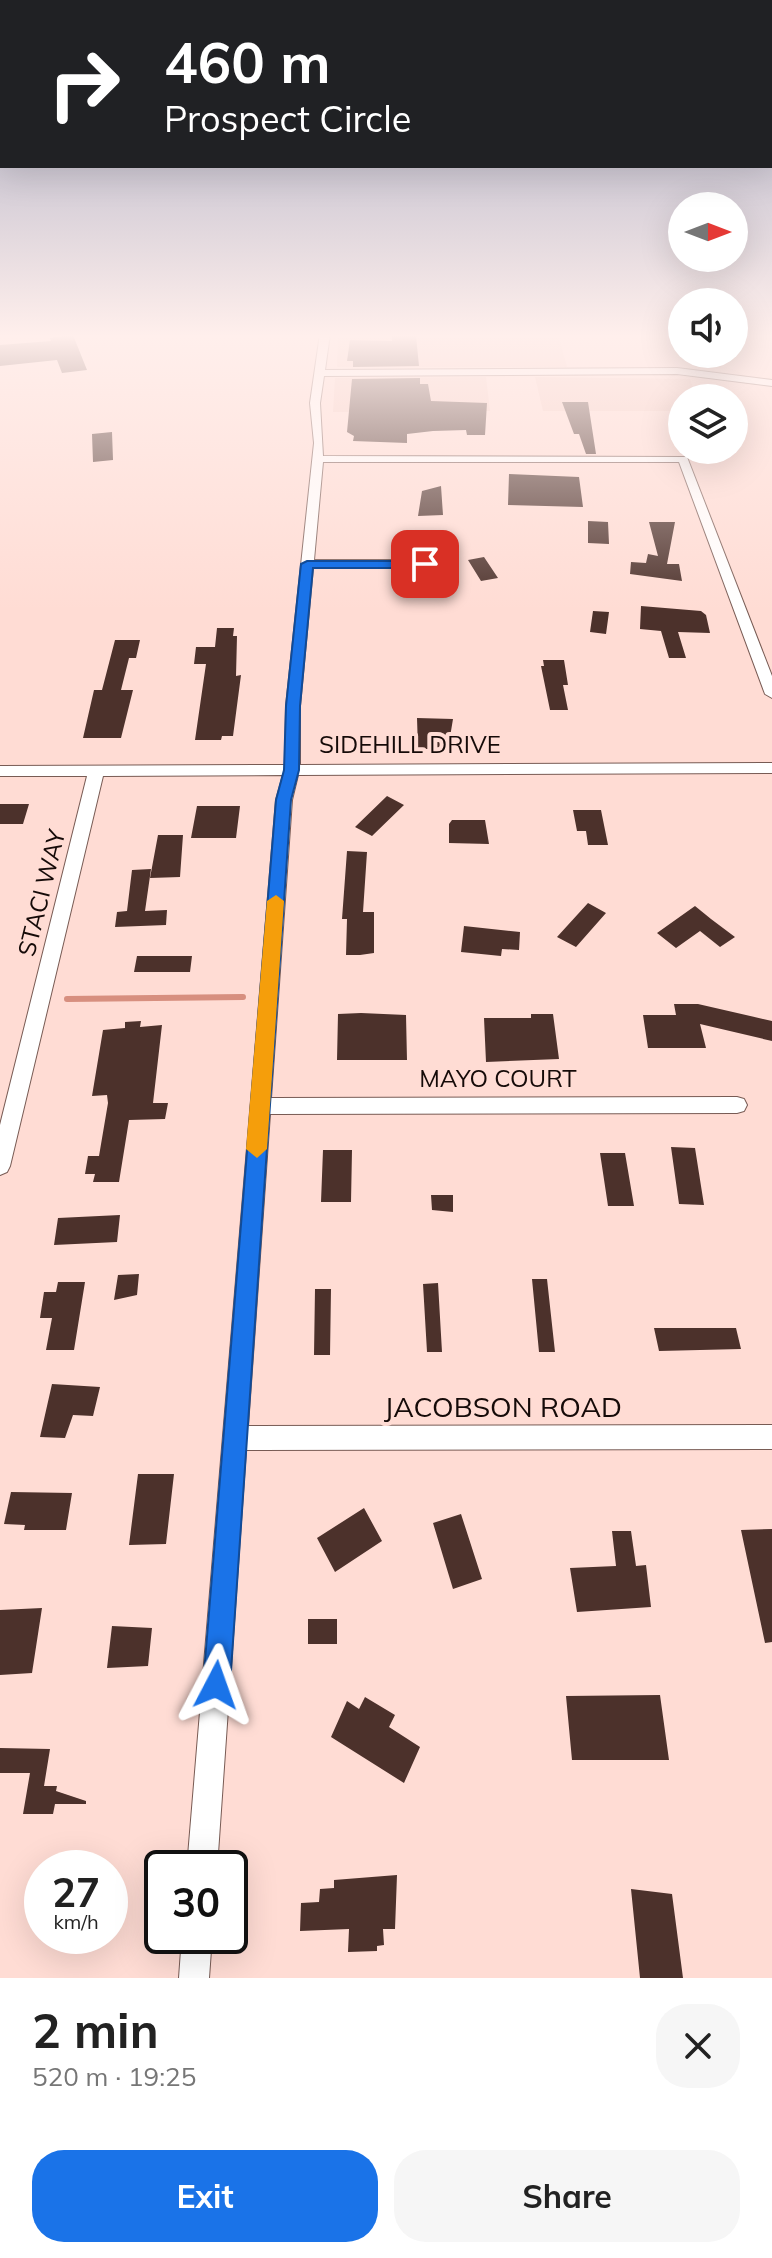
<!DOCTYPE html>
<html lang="en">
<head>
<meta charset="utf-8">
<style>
	body { margin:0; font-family:Mulish,sans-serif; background:#f6f6f6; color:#222; height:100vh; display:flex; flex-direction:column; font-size:30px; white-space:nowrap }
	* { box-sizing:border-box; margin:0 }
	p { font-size:26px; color:#767676 }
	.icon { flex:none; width:44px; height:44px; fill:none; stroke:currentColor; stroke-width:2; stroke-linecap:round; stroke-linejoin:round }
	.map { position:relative; height:1978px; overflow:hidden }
	.side { display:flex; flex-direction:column; background:#fff; flex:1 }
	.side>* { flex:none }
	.top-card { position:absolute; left:0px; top:0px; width:772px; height:168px; box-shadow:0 8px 32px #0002; background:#202124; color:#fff; overflow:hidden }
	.needle { width:52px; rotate:90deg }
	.fabs { position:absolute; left:668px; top:192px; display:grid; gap:16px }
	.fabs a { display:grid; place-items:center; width:80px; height:80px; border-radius:50%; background:#fff; box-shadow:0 8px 32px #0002; font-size:40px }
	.speed { position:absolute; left:24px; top:1850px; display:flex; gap:16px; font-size:40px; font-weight:700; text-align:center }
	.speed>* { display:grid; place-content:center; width:104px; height:104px; border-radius:50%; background:#fff; box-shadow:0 8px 32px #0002; line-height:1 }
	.speed small { font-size:20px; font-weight:400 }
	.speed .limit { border:4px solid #111; border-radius:12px; background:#fff; color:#111 }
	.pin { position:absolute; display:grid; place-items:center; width:68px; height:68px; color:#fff; margin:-34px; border-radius:16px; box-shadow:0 4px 12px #0006 }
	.me { position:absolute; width:88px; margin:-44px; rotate:4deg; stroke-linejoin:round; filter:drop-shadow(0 0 6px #0008) }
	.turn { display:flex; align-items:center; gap:28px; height:168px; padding:0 32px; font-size:36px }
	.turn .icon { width:104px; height:104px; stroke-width:2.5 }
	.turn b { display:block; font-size:56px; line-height:68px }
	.round { display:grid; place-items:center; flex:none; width:84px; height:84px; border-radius:32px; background:#f6f6f6 }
	.summary { display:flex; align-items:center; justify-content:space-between; height:136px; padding:0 32px }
	h1 { font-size:48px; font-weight:700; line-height:60px }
	.action { display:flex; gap:16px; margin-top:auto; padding:16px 32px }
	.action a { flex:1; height:92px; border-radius:32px; background:#1a73e8; color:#fff; font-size:32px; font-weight:700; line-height:92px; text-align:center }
	.action a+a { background:#f6f6f6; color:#222 }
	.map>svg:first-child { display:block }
	.built { fill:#f5ccc2 }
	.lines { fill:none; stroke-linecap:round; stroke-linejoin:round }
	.stream { stroke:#d78f7f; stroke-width:6 }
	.building { fill:#4c312b }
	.minor-casing { stroke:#785b54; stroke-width:2 }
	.minor { fill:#fff; fill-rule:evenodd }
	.route { fill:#1a73e8; stroke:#114b97; stroke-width:2 }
	.slow { fill:#f59e0b }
	.labels { text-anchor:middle; stroke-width:8; stroke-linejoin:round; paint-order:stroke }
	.street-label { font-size:24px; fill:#150a08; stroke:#ffdcd4 }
	.near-street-label { font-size:28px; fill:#150a08; stroke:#ffdcd4 }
</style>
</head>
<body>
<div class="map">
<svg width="772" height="1978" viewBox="0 0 772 1978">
	<rect width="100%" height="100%" fill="#ffdcd4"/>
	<path class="built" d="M338 334H558L567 367H337Z
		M486 377 490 411 333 412 335 378Z
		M535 377 690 379 697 398H682V411H543Z"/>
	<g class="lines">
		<path class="stream" d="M67 999 243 997"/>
	</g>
	<path class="building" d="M73 335 87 370 62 373 57 360 0 366V345L51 341 50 338Z
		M392 336H416L419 366 353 367V361H347L350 340 392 341Z
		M420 378V384H428L431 401 487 403 485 435H467L466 430 433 431 407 434V443L353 441 354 436 347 432 352 379Z
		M562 402H588L596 454H586L579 434H574Z
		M112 432 113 460 93 462 92 434Z
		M509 474 579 477 583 507 508 505Z
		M441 486 443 515 418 516 422 491Z
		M588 521 608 522 609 544 588 543Z
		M649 522H675L667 564H679L682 581 630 574 631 562 646 563 648 554 658 556Z
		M484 557 498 578 481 581 468 560Z
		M641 606 701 611 706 615 710 633 678 632 686 658H669L661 631 640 629Z
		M593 611 609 612 606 634 590 632Z
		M217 628H234L233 636H237L236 676 241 675 233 736H222L221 740H195L206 664H194L196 647H215Z
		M115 640H140L136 658H129L121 690H133L121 738H83L94 690H102Z
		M543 660H564L568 685H563L568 710H550L541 666H544Z
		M417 718 453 719 448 749H418Z
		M387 796 404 805 372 836 355 827Z
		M0 804H29L23 824H0Z
		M197 806H240L236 838H191Z
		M573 810H601L608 845H588L586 831H577Z
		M452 820H485L489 844 449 843V824Z
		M158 835H183L180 877 150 878Z
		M347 851 367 852 363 912H374V953L360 955H346L347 919H342Z
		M151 869 145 911 167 910 166 925 115 927 117 912 127 911 132 870Z
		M588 903 606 913 576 947 557 937Z
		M695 906 711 919 735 937 720 947 700 931 676 948 657 933Z
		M464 926 520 932 519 950 502 949 501 956 461 952Z
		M137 956H192L190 972H134Z
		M674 1004H698L772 1021V1041L700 1024 706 1048H648L643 1015H676Z
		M361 1013 406 1015 407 1060H337L338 1014Z
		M531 1014H553L559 1059 486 1062 484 1018H531Z
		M141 1021 140 1027 162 1025 153 1103H168L165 1119 129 1120 119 1182H93L95 1174H85L88 1156H99L108 1103 107 1095 92 1096 103 1030 125 1028V1022Z
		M671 1147 695 1148 704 1205 679 1204Z
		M323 1150H352L351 1202H321Z
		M600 1153H625L634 1206H608Z
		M431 1195H453V1212L432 1210Z
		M120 1215 117 1242 54 1245 58 1218Z
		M139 1274 137 1295 114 1300 118 1275Z
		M532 1279H547L555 1352H539Z
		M58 1282H85L74 1350H46L52 1318H40L44 1292H56Z
		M438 1283 442 1352H427L423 1284Z
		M315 1289H331L330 1355H314Z
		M654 1328H736L741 1349 659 1351Z
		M52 1384 100 1387 93 1416 73 1415 65 1438 40 1437Z
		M138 1474H174L166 1544 129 1545Z
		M11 1492 72 1493 66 1530H24L25 1525 4 1524Z
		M364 1508 382 1541 335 1572 317 1538Z
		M461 1514 482 1579 453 1589 433 1523Z
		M772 1529V1642L765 1643 741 1530Z
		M612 1531H631L636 1566 646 1565 651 1607 577 1612 570 1568 616 1566Z
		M42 1608 32 1673 0 1675V1610Z
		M308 1619H337V1644H308Z
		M112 1626 152 1628 148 1666 107 1668Z
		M660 1695 669 1760H572L566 1696Z
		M365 1697 395 1715 389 1727 420 1747 404 1783 331 1737 347 1701 359 1709Z
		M0 1748 50 1749 44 1786H57L56 1791 86 1801V1804H55L53 1814H23L30 1773H0Z
		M397 1875 395 1929H383L384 1945 377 1946V1951L348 1952 349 1929 300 1931 301 1903 319 1902 320 1889 334 1888V1880Z
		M631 1889 672 1894 683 1978H640Z"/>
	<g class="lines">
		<g class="minor-casing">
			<path id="minor" d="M320 334H330L325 370 677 368 772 380V386L677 374 324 376 320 403 323 456 687 457 772 676V698L765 694 679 462H323L314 560H425L431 564 425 568H313L300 706V765L772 763V773L298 775 292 800 271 1098 737 1097 744 1099 747 1105 744 1111 737 1113 270 1114 248 1426 772 1425V1449L246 1450 217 1868H187L276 800 283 775 103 776 10 1166 7 1172 0 1175V1125L87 776H0V766L285 765 286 706 314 443 310 403Z
				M182 1936H212L209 1978H179Z"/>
		</g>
		<use href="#minor" class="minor"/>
	</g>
	<linearGradient id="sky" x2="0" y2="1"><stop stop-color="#a1a5be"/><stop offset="0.55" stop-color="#ffefec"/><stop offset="1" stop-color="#ffefec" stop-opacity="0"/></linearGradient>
	<rect width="772" height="611" fill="url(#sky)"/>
	<path class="route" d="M307 561H425L432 564 425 568H313L300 706 299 770 291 800 230 1685 226 1694 216 1698 207 1694 203 1685 276 800 284 770 286 706 301 564Z"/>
	<path class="slow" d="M276 895 284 901 267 1149 257 1158 246 1149 267 901Z"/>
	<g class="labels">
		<g class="street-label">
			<text x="410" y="753">SIDEHILL DRIVE</text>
			<text transform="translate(42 893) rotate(-76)" y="8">STACI WAY</text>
			<text x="498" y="1087">MAYO COURT</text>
		</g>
		<g class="near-street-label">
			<text x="503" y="1417">JACOBSON ROAD</text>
		</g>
	</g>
</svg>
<div class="fabs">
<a><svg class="needle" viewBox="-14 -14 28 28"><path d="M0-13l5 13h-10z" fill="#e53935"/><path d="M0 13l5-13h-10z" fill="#767676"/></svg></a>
<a><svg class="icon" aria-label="sound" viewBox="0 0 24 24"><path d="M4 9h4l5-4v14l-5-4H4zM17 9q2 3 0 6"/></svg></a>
<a><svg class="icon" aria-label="layers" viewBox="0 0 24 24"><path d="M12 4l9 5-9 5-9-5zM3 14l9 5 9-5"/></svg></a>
</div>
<div class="speed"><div>27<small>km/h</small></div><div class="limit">30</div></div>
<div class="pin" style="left:425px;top:564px;background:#d93025"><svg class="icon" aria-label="arrive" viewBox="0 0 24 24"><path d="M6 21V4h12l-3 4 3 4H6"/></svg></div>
<svg class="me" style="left:216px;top:1685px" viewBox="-20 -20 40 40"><path d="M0-17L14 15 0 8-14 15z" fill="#1a73e8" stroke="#fff" stroke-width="4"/></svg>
<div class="top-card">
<div class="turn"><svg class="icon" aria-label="right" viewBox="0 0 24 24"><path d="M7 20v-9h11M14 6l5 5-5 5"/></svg><div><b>460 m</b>Prospect Circle</div></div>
</div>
</div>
<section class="side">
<div class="summary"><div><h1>2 min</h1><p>520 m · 19:25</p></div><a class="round"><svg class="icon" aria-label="close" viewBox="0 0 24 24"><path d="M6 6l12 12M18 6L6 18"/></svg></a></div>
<div class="action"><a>Exit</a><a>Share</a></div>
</section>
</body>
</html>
